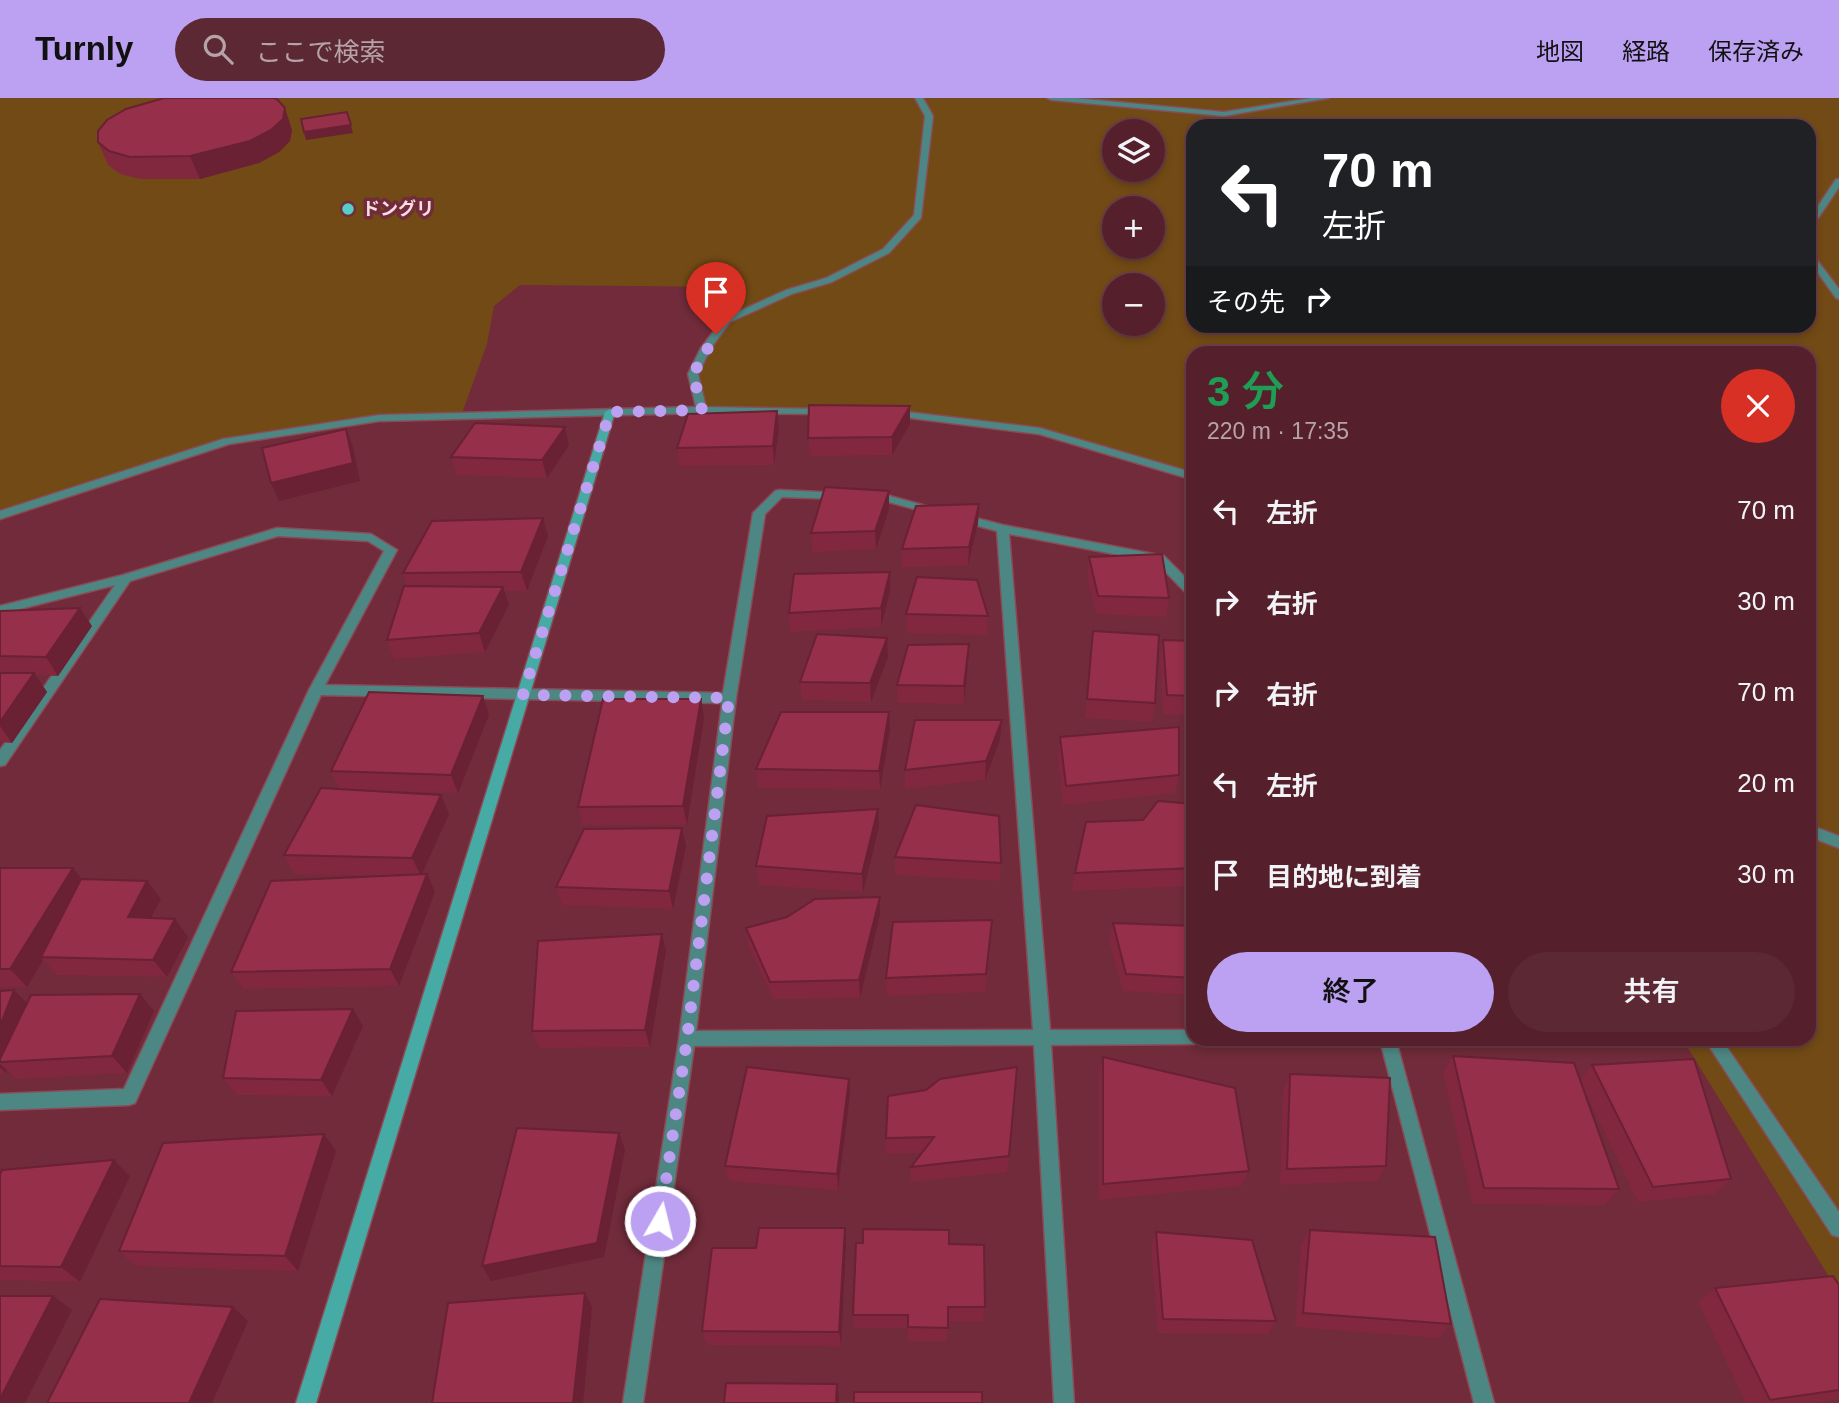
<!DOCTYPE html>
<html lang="ja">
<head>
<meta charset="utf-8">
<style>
	body { margin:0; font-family:Helvetica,"Noto Sans JP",sans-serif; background:#5b2834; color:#f1f3f6; height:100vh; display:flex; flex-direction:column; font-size:26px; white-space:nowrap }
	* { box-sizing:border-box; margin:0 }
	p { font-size:23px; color:#b6a3a9 }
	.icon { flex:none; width:38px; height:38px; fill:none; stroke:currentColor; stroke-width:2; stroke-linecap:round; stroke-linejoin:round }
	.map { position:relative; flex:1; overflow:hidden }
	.details { position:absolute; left:1186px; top:248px; width:630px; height:700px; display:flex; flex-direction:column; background:#55202c; border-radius:21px; box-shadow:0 4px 10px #0003,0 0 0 2px #6b3e48 }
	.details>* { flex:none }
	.banner { position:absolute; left:1186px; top:21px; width:630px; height:214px; border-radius:21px; box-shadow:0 4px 10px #0003,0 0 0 2px #6b3e48; background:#202124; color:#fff; overflow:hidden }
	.fabs { position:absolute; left:1102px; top:21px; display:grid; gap:14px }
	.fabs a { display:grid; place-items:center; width:63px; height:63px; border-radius:50%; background:#55202c; box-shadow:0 4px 10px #0003,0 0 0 2px #6b3e48; font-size:35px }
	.pin { position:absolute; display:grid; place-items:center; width:60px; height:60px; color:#fff; margin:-72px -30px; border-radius:50% 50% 50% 0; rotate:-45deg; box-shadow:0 0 7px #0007 }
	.pin .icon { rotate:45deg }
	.me { position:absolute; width:77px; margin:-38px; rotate:8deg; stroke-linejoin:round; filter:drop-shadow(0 0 5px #0008) }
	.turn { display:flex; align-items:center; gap:24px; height:147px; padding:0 21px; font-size:32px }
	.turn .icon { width:91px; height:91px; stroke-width:2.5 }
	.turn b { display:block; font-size:49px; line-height:60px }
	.then { display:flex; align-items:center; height:66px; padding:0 21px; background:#0003; gap:14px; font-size:26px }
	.round { display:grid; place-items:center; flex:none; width:74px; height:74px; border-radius:37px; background:#5b2834 }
	.head { display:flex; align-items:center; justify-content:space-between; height:119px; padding:0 21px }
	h1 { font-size:42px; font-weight:600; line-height:52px; color:#1e9e55 }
	.action { display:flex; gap:14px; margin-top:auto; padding:14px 21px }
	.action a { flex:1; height:80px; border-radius:42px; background:#bca0f2; color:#111; font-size:28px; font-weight:600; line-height:80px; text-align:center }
	.action a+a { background:#5b2834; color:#f1f3f6 }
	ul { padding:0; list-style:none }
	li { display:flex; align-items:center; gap:21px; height:91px; padding:0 21px }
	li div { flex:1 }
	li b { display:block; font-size:26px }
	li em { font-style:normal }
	header { display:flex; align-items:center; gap:42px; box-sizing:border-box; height:98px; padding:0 35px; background:#bca0f2; color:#111 }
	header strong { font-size:33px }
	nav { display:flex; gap:38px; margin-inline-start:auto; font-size:24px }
	.search { width:490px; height:63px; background:#5b2834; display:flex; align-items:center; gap:18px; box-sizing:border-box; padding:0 24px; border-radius:38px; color:#b6a3a9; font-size:26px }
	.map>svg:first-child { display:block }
	.green { fill:#724a15; fill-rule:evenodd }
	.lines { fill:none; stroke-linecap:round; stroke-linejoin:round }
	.lane-casing { stroke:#8a4b58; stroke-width:3 }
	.street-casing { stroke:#8a4b58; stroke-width:3 }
	.secondary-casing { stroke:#8a4b58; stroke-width:3 }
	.lane { fill:#4d8783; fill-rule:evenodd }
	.street { fill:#4d8783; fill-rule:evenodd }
	.secondary { fill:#46aba4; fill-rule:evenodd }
	.wall { fill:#81283f }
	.shaded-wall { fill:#692133 }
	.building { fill:#962f49; stroke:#692133; stroke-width:2 }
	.route { stroke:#bca0f2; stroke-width:12; stroke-dasharray:0 21.6 }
	.poi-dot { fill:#55cec6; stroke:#712b3a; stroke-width:2.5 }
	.labels { text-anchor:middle; stroke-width:7; stroke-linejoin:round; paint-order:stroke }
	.far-poi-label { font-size:18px; font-weight:bold; fill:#fadfe2; stroke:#712b3a; text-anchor:start }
</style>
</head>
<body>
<header>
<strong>Turnly</strong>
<div class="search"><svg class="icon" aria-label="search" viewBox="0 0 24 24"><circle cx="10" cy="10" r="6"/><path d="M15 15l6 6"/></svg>ここで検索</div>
<nav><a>地図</a><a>経路</a><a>保存済み</a></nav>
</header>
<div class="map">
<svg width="1839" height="1305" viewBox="0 0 1839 1305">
	<rect width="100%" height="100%" fill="#712b3a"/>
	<path class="green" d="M0 0H1839V1195L1683 942H1810V256H1194L1193 379 1040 333 885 314 702 312 693 276 727 222 739 189 520 187 494 208 487 246 461 318 379 320 233 342 0 417ZM1194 28H1810V228H1194ZM1115 33H1153V72H1115ZM1115 110H1153V149H1115ZM1115 187H1153V226H1115Z"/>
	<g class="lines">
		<g class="lane-casing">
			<path id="lane" d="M1047 0H1075L1224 14 1311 0H1329L1224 18 1051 2Z
				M1836 81H1839V89L1813 128H1810V120Z
				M1810 149 1814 152V158L1839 191V201L1836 200 1810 164Z"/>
		</g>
		<g class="street-casing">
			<path id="street" d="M915 0H923L933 18 921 120 889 155 832 184 792 196 730 224 711 250 698 276 706 309 826 311 831 314 830 316 702 315 379 323 229 346 0 421V413L223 341 379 317 696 309 688 276 701 250 724 220 786 192 826 180 883 151 914 117 925 18Z
				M891 312 1040 330 1194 375V382L1039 336 887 317V313Z
				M779 392 841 395 847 398 841 401 782 399 765 416 736 600 696 933 1033 932 997 433 956 422 954 420 960 416 1003 427 1164 458 1194 488V500L1190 499 1156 464 1009 436 1050 932H1194V942H1201L1194 946 1051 947 1074 1305H1054L1034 947 694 948 643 1305H623L679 941 722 605 321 597 135 1005 129 1007 0 1012V996L124 991 309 592 384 453 368 443 278 438 130 483 5 667 0 668V652L115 487 0 516V508L123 477 277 430 371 436 397 452 325 587 723 595 753 415 775 393Z
				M871 396 886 397 937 411 939 413 933 416 885 403 867 401V397Z
				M1810 727 1839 738V750L1810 739Z
				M1380 942H1396L1494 1305H1474Z
				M1705 942H1722L1839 1114V1139L1832 1137Z"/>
		</g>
		<g class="secondary-casing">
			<path id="secondary" d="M610 311 615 314 316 1305H296L605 314Z"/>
		</g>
		<use href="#lane" class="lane"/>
		<use href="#street" class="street"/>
		<use href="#secondary" class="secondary"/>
	</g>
	<path class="wall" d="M292 32 290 43 279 54 259 65 200 81H140L120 76 108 67 98 44Z
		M910 308V326L892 357 810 358 808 340Z
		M777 313 779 331 774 367 680 368 677 350Z
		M565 329 569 347 547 380 457 377 451 359Z
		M889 393V411L876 451 812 454 811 435Z
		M979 406 978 425 968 468 902 469V451Z
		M543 420 548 438 527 493H504L509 507 485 554 394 561 387 542 407 488 403 475Z
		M1089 459 1169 500 1166 519 1096 516 1087 478Z
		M890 493 881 529 790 534 789 515Z
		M0 513 92 528 58 578 35 577 47 594 12 645 0 644Z
		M906 516 988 518 987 537 906 535Z
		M1093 533 1155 605 1152 624 1085 620Z
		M887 540 888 559 871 604 802 602 800 584Z
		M1163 542 1194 543V617L1163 616 1160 561Z
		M969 546 964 606 898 605 897 587Z
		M483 598 489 617 458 695 351 692 449 716 422 776 435 794 399 888 244 891 231 874 390 778 294 776 284 757 340 691 331 673Z
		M701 601 704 620 687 727H583L578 709Z
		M890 632 880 691 758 690 756 671Z
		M1060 639 1179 677 1175 695 1063 707 1058 658Z
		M1000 641 985 682 905 691V672Z
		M1194 706V788L1072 793 1075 775 1143 722Z
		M878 711 879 729 863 794 759 787 756 768Z
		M686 748 673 811 562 807 556 789Z
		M895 759 1001 765 1000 783 895 777Z
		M0 770H73L82 781 161 801 151 820 175 821 188 839 167 879 57 877 43 862 27 889H0Z
		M880 799V817L860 900 773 901 749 848 746 830 787 819Z
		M1113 825 1194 828V897L1123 893 1109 843Z
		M662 836 666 853 650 949 539 950 532 933Z
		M991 840 985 894 887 898 886 880Z
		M0 893 27 905 154 913 127 975 16 981 7 972 6 975 0 976Z
		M363 928 332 998 237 997 223 980Z
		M1453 958 1580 982 1592 967 1731 1081 1714 1096 1638 1104 1585 994 1619 1091 1605 1107 1473 1106 1443 975Z
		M1103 959 1249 1073 1242 1088 1099 1102V976Z
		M1290 976 1386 1068 1377 1083 1280 1087 1283 993Z
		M849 981 850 997 838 1092 729 1083 725 1068Z
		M926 992 1009 1058 1007 1074 911 1084V1069L921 1055 886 1056V1040Z
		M336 1053 298 1173 135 1168 119 1153Z
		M114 1062 130 1078 80 1184 0 1182V1076Z
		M845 1130 846 1145 841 1248 707 1247 702 1233 756 1150Z
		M1310 1132 1451 1226 1439 1240 1295 1229 1301 1147Z
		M1156 1134 1276 1223 1268 1236 1158 1235 1151 1149Z
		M949 1146 985 1209 983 1223H948L947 1243H908V1230H854L853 1217Z
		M1839 1187V1301L1815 1305H1746L1698 1204 1715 1190Z"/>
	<path class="shaded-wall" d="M285 10 292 32 290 43 279 54 259 65 200 81 190 58Z
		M347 14 353 35 306 42 304 34Z
		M910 308V326L892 357V339Z
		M777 313 779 331 774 367 773 348Z
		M565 329 569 347 547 380 542 362Z
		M346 331 353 349 360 383 279 403 271 385Z
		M889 393V411L876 451 875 433Z
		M979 406 978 425 968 468 969 449Z
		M543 420 548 438 527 493 521 474Z
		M890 474V493L881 529V510Z
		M503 489 509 507 485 554 479 535Z
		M80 510 92 528 58 578 46 559Z
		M887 540 888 559 871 604 870 585Z
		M969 546 968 565 964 606V588Z
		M34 575 47 594 12 645 0 628V624Z
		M483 598 489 617 458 695 451 677Z
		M701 601 704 620 687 727 683 708Z
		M889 614 890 632 880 691 879 673Z
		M1002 622 1000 641 985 682 986 663Z
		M441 697 449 716 421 778 412 760Z
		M878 711 879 729 863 794 862 776Z
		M682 730 686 748 673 811 669 793Z
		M73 770 87 788 41 859 43 862 27 889 10 871Z
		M427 776 435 794 399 888 390 871Z
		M147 783 161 801 142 837 128 819Z
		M880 799V817L860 900 859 882Z
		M175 821 188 839 167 879 153 862Z
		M662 836 666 853 650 949 645 932Z
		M14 892 31 909 0 964V928Z
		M140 896 154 913 127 975 112 958Z
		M353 911 363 928 332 998 321 982Z
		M0 966 7 972 6 975 0 970Z
		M849 981 850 997 838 1092 837 1076Z
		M619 1035 625 1052 604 1159 491 1183 482 1168Z
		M324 1036 336 1053 298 1173 285 1158Z
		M114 1062 130 1078 80 1184 61 1169Z
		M845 1130 846 1145 841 1248 839 1234Z
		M585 1195 592 1209 583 1305H573Z
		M53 1198 72 1212 25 1305H0V1301Z
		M233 1209 248 1223 212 1305H189Z
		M837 1286 839 1299V1305H836Z"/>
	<path class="building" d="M164 0H274L277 1 285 10 283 21 271 32 250 43 190 58 130 59 109 53 98 44V33L107 22 126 11Z
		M347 14 351 27 304 34 301 21Z
		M809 307 910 308 892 339 808 340Z
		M777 313 773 348 677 350 688 316Z
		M475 325 565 329 542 362 451 359Z
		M346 331 353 365 271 385 262 350Z
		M825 389 889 393 875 433 811 435Z
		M979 406 969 449 902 451 916 408Z
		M543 420 521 474 403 475 432 423Z
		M1162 456 1169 500 1098 498 1089 459Z
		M890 474 881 510 789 515 794 476Z
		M917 479 977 482 988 518 906 516Z
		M404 488 503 489 479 535 387 542Z
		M80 510 46 559 0 558V513Z
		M1093 533 1159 537 1155 605 1087 601Z
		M817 536 887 540 870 585 800 584Z
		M1163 542 1194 543V598L1167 597Z
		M969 546 964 588 897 587 908 547Z
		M0 575H34L0 624Z
		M369 594 483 598 451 677 331 673Z
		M603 601H701L683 708 578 709Z
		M781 614H889L879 673 756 671Z
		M915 622H1002L986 663 905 672Z
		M1179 629V677L1066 688 1060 639Z
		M321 690 441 697 412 760 284 757Z
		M1158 703 1194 706V770L1075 775 1086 724 1143 722Z
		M916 707 999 718 1001 765 895 759Z
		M878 711 862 776 756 768 767 718Z
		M682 730 669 793 556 789 584 731Z
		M0 770H73L10 871H0Z
		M427 776 390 871 231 874 271 783Z
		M81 781 147 783 128 819 175 821 153 862 41 859Z
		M880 799 859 882 770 884 746 830 787 819 815 801Z
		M992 822 986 876 886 880 893 824Z
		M1113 825 1194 828V880L1126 876Z
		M662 836 645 932 532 933 538 843Z
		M14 892 0 928V893Z
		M140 896 112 958 0 964V961L31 897Z
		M353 911 321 982 223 980 236 913Z
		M1453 958 1574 965 1619 1091 1484 1090Z
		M1103 959 1235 990 1249 1073 1103 1086Z
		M1694 961 1731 1081 1653 1089 1592 967Z
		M747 969 849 981 837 1076 725 1068Z
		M1017 969 1009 1058 911 1069 934 1039 886 1040 888 998 926 992 940 981Z
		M1290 976 1390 980 1386 1068 1287 1071Z
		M517 1030 619 1035 597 1145 482 1168Z
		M324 1036 285 1158 119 1153 163 1045Z
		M114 1062 61 1169 0 1168V1076L2 1072Z
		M759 1130H845L839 1234 702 1233 712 1150H756Z
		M863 1131 949 1132V1146L984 1147 985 1209H948V1230L908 1229V1217H853L856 1145H863Z
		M1310 1132 1435 1139 1451 1226 1303 1215Z
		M1156 1134 1252 1142 1276 1223 1163 1221Z
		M1833 1178 1839 1187V1292L1770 1302 1715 1190Z
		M585 1195 573 1305H432L448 1205Z
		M0 1198H53L0 1301Z
		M100 1201 233 1209 189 1305H47Z
		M726 1285 837 1286 836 1305H724Z
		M854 1294H982V1305H854Z"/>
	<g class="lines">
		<path class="route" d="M660 1123 687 941 729 600 523 597 610 314 702 312 693 276 716 236"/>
	</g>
	<circle class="poi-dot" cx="348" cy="111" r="7"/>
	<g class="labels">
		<g class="far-poi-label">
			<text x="362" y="117">ドングリ</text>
		</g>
	</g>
</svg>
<div class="fabs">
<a><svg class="icon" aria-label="layers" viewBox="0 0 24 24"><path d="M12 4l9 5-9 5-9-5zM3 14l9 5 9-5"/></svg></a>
<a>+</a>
<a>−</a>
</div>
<div class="pin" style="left:716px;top:236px;background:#d93025"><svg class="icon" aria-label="arrive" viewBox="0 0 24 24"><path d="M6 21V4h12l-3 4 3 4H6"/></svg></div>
<svg class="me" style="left:660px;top:1123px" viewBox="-20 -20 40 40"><circle r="17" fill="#bca0f2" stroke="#fff" stroke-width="3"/><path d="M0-11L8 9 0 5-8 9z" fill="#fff"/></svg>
<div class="banner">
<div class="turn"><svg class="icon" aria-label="left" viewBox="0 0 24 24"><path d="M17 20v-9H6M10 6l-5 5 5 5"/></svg><div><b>70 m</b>左折</div></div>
<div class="then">その先<svg class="icon" aria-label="right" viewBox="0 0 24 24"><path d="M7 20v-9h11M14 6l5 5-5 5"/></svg></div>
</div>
<section class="details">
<div class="head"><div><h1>3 分</h1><p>220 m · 17:35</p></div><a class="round" style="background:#d93025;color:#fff"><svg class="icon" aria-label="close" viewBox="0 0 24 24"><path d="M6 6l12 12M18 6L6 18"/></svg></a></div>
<ul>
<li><svg class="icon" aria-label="left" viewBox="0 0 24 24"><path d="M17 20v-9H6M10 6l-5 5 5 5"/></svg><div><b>左折</b></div><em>70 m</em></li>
<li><svg class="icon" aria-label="right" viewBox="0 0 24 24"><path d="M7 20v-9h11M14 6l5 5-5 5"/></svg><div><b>右折</b></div><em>30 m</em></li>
<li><svg class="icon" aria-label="right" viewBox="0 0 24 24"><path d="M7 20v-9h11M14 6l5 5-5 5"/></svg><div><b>右折</b></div><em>70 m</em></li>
<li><svg class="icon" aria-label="left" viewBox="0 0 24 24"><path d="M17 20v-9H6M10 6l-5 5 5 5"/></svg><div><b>左折</b></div><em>20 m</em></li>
<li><svg class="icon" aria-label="arrive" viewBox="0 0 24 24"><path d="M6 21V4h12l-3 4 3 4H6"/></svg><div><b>目的地に到着</b></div><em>30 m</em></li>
</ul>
<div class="action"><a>終了</a><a>共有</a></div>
</section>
</div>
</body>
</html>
